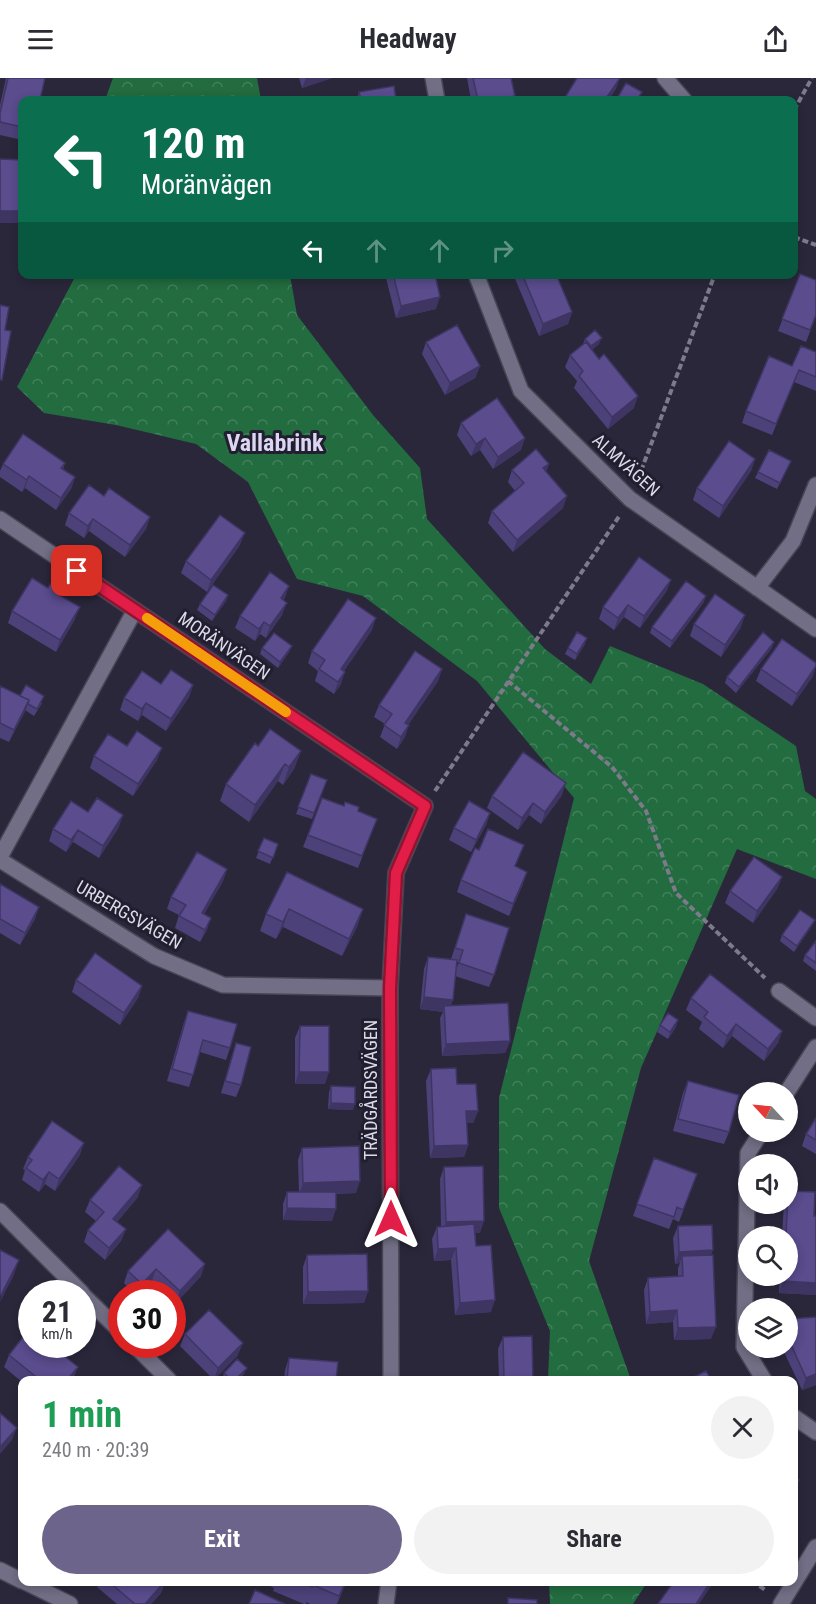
<!DOCTYPE html>
<html lang="en">
<head>
<meta charset="utf-8">
<style>
	body { margin:0; font-family:"Roboto Condensed",sans-serif; background:#f2f2f3; color:#2b2b33; height:100vh; display:flex; flex-direction:column; font-size:22px; white-space:nowrap }
	* { box-sizing:border-box; margin:0 }
	p { font-size:20px; color:#7c7c81 }
	.icon { flex:none; width:33px; height:33px; fill:none; stroke:currentColor; stroke-width:2; stroke-linecap:round; stroke-linejoin:round }
	.map { position:relative; flex:1; overflow:hidden }
	.details { position:absolute; left:18px; top:1298px; width:780px; height:210px; display:flex; flex-direction:column; background:#fff; border-radius:12px; box-shadow:0 3px 9px #0003 }
	.details>* { flex:none }
	.banner { position:absolute; left:18px; top:18px; width:780px; height:183px; border-radius:12px; box-shadow:0 3px 9px #0003; background:#0b6e4f; color:#fff; overflow:hidden }
	.needle { width:39px; rotate:296deg }
	.controls { position:absolute; left:738px; top:1004px; display:grid; gap:12px }
	.controls a { display:grid; place-items:center; width:60px; height:60px; border-radius:50%; background:#fff; box-shadow:0 3px 9px #0003; font-size:30px }
	.speed { position:absolute; left:18px; top:1202px; display:flex; gap:12px; font-size:30px; font-weight:700; text-align:center }
	.speed>* { display:grid; place-content:center; width:78px; height:78px; border-radius:50%; background:#fff; box-shadow:0 3px 9px #0003; line-height:1 }
	.speed small { font-size:15px; font-weight:400 }
	.speed .limit { border:9px solid #d22; background:#fff; color:#111 }
	.pin { position:absolute; display:grid; place-items:center; width:51px; height:51px; color:#fff; margin:-26px; border-radius:12px; box-shadow:0 3px 9px #0006 }
	.me { position:absolute; width:66px; margin:-33px; rotate:0deg; stroke-linejoin:round; filter:drop-shadow(0 0 4px #0008) }
	.turn { display:flex; align-items:center; gap:21px; height:126px; padding:0 24px; font-size:27px }
	.turn .icon { width:78px; height:78px; stroke-width:2.5 }
	.turn b { display:block; font-size:42px; line-height:51px }
	.lanes { display:flex; align-items:center; height:57px; padding:0 24px; background:#0003; justify-content:center; gap:30px; direction:ltr }
	.lanes .off { opacity:.35 }
	.round { display:grid; place-items:center; flex:none; width:63px; height:63px; border-radius:32px; background:#f2f2f3 }
	.summary { display:flex; align-items:center; justify-content:space-between; height:102px; padding:0 24px }
	h1 { font-size:36px; font-weight:700; line-height:45px; color:#1e9e55 }
	.action { display:flex; gap:12px; margin-top:auto; padding:12px 24px }
	.action a { flex:1; height:69px; border-radius:36px; background:#6c648a; color:#fff; font-size:24px; font-weight:700; line-height:69px; text-align:center }
	.action a+a { background:#f2f2f3; color:#2b2b33 }
	header { display:flex; justify-content:space-between; align-items:center; height:78px; padding:0 24px; background:#fff; font-size:27px; font-weight:700 }
	.map>svg:first-child { display:block }
	.forest { fill:url(#forest-crowns) }
	.lines { fill:none; stroke-linecap:round; stroke-linejoin:round }
	.minor-casing { stroke:#474554; stroke-width:18 }
	.path { stroke:#7c7a8b; stroke-width:4; stroke-dasharray:6 3; stroke-linecap:butt }
	.minor { stroke:#716e85; stroke-width:15 }
	.wall { fill:#4d4179; fill-rule:evenodd }
	.shaded-wall { fill:#3f3563 }
	.building { fill:#5a4c8d; stroke:#3f3563; stroke-width:1.5 }
	.route-casing { stroke:#92132f; stroke-width:15 }
	.route { stroke:#e11d48; stroke-width:10 }
	.slow { stroke:#f59e0b; stroke-width:10 }
	.labels { text-anchor:middle; stroke-width:6; stroke-linejoin:round; paint-order:stroke }
	.street-label { font-size:18px; fill:#dbdae7; stroke:#211e30 }
	.district-label { font-size:24px; font-weight:bold; fill:#dcd6f3; stroke:#211e30 }
</style>
</head>
<body>
<header><svg class="icon" aria-label="menu" viewBox="0 0 24 24"><path d="M4 6h16M4 12h16M4 18h16"/></svg>Headway<svg class="icon" aria-label="share" viewBox="0 0 24 24"><path d="M12 15V3M7 8l5-5 5 5M5 13v7h14v-7"/></svg></header>
<div class="map">
<svg width="816" height="1526" viewBox="0 0 816 1526">
	<defs>
		<pattern id="forest-crowns" width="20" height="18" patternUnits="userSpaceOnUse" patternTransform="scale(1.5)"><rect width="20" height="18" fill="#226c3f"/><path d="M2 6a3 3 0 1 1 6 0M12 15a3 3 0 1 1 6 0" fill="none" stroke="#42805b"/></pattern>
	</defs>
	<rect width="100%" height="100%" fill="#2a273b"/>
	<path class="forest" d="M113 0H257L261 22H105Z
		M76 197H290L297 237 373 337 420 390 427 441 545 571 591 606 610 568 703 606 796 668 805 713 816 721V801L737 771 641 990 589 1183 631 1302H548L550 1253 499 1130V1020L574 720 477 603 363 518 297 501 248 404 196 366 116 347 44 335 17 309Z
		M549 1503H648L633 1526H550Z"/>
	<g class="lines">
		<g class="minor-casing">
			<path id="minor" d="M433 0 437 22
				M665 0 684 22
				M476 196 521 313 630 421 816 551
				M0 441 425 728 396 795 390 910 391 1302
				M757 510 793 463 816 407
				M0 779 135 532
				M0 782 154 878 223 907 390 910
				M779 913 816 940
				M787 1014 816 969
				M762 1053 748 1075 744 1269 764 1302
				M0 1133 82 1215
				M82 1216 122 1255
				M133 1266 169 1302
				M794 1339 816 1354
				M0 1492 22 1503
				M23 1503 70 1526
				M386 1526 389 1503
				M781 1526 816 1469"/>
		</g>
		<path class="path" d="M794 32 812 0
			M794 159 816 167
			M638 401 715 196
			M508 603 612 689 646 733 676 815 765 900
			M435 713 620 437
			M752 1503 767 1513"/>
		<use href="#minor" class="minor"/>
	</g>
	<path class="wall" d="M6 0H8L22 22V62L0 57V27Z
		M299 0H332L302 10Z
		M467 0H511L513 22H471Z
		M359 14 396 22H358L357 20Z
		M385 196H435L436 231 396 240Z
		M513 196H556L572 234 568 246 539 258Z
		M800 196 816 238 806 264 778 253Z
		M585 261 599 266 592 272 634 330 608 351 574 310 577 303 565 289 570 277 583 266Z
		M426 264 480 288 475 300 445 317 422 276Z
		M816 274V313L794 304 772 357 742 345 746 333 792 288Z
		M461 345 521 372 493 391 480 372 471 378 457 357Z
		M755 381 751 393 719 440 693 422 697 410Z
		M791 383 777 411 755 400 758 394Z
		M65 385 63 391 75 399 71 411 56 432 25 410 22 414 0 399V393L3 386Z
		M512 392 546 394 563 430 513 474 488 445 492 433 515 413 508 404Z
		M104 418 150 439 146 451 125 479 89 453 84 460 65 447 69 435Z
		M240 467 207 514 181 495 186 483Z
		M671 502 666 514 640 550 624 539 614 552 599 541 603 529Z
		M228 517 226 523 212 543 197 532 200 526Z
		M285 520 283 522 282 537 266 560 260 556 255 563 235 550 240 538Z
		M704 524 670 570 650 555 652 549Z
		M12 533 75 541 56 574 8 545Z
		M694 546 741 549 721 579 690 558Z
		M372 552 344 593 341 606 334 616 315 603 318 593 308 585 312 573Z
		M585 566 575 582 565 576 568 570Z
		M292 568 289 574 278 590 260 576 262 570Z
		M772 570 736 615 725 605 727 599Z
		M442 591 438 603 408 647 405 659 397 671 380 659 385 646 374 639 379 627Z
		M761 591 813 598 792 628 756 603Z
		M161 606 193 607 189 619 166 653 142 637 138 643 120 632 124 620Z
		M0 608 20 618 42 625 34 638 25 632 9 664 0 660Z
		M127 668 157 682 133 718 90 690 94 678Z
		M258 668 301 673 294 691 283 707 278 703 249 744 220 723 226 706Z
		M311 696 327 702 312 741 296 736Z
		M562 717 541 746 529 737 518 752 487 730 492 718Z
		M322 720 377 741 358 790 303 769Z
		M88 734 119 749 99 780 73 764 66 774 49 763 53 751Z
		M490 735 486 747 471 774 449 762 454 750Z
		M264 760 278 766 270 786 256 780Z
		M479 772 519 779 515 789 523 806 509 838 457 814 461 802Z
		M227 791 223 803 204 836 207 852 200 864 175 850 179 837 167 831 171 819Z
		M287 794 363 831 357 849 342 878 283 849 276 861 260 853 266 836Z
		M782 799 777 811 753 845 725 825 730 813Z
		M0 806 35 841 20 867 0 855Z
		M466 836 494 897 489 909 455 898 451 928 510 963 505 975 442 978 440 940 443 934 420 931 424 891 428 879 451 881ZM457 884H459L455 894Z
		M812 848 794 874 780 863 782 857Z
		M816 863V893L803 883 805 877Z
		M76 902 142 908 138 920 120 947 72 914Z
		M691 920 782 953 778 965 764 983 732 958 723 970 699 951 702 944 686 932Z
		M188 933 230 970 226 982 200 974 189 1009 167 1003 184 944Z
		M660 947 676 949 668 961 657 954Z
		M300 948 325 1006H295V960Z
		M236 965 241 1007 236 1019 221 1015Z
		M431 991 457 1006 478 1033 473 1045H467L468 1067 464 1079 430 1080 426 1003Z
		M688 1003 729 1054 724 1066 673 1053 683 1015Z
		M331 1008 353 1032 328 1031 329 1014Z
		M816 1040V1076L802 1068 806 1056Z
		M302 1070 356 1115 336 1116 332 1143 283 1142V1126L287 1114H299L298 1082Z
		M80 1077 55 1113 45 1106 39 1114 22 1102 25 1092 23 1091 28 1079Z
		M654 1080 697 1096 679 1144 673 1141 669 1151 633 1138Z
		M444 1089 480 1155H475L476 1168 491 1234 455 1237 451 1182 434 1183 432 1161 437 1149H441L440 1101Z
		M788 1113 814 1138H816V1217L779 1215 780 1197H788V1158H782L784 1125H788Z
		M138 1119 117 1144 126 1151 121 1163 105 1182 84 1164 88 1152 96 1143 85 1134 90 1122Z
		M678 1148 711 1177V1261L674 1262 673 1244 646 1246 644 1212 648 1200 678 1198V1190L680 1185 675 1186 673 1160Z
		M168 1151 201 1198 176 1225 172 1222V1215H165L152 1203 140 1215H134L124 1205 128 1193Z
		M307 1177 368 1213 364 1225 303 1226V1189Z
		M816 1239V1307L802 1312 784 1274V1269H788V1244L789 1241Z
		M185 1256 238 1277 214 1302 180 1268Z
		M503 1259 533 1302H499L498 1271Z
		M9 1277 78 1289 72 1302H22V1304L4 1289Z
		M289 1280 336 1302H284L285 1292Z
		M224 1295 244 1296 239 1302H222Z
		M100 1503H165L161 1515 151 1526H117L97 1509Z
		M259 1503H347L337 1526H310L306 1524V1526H304L273 1513 274 1510Z"/>
	<path class="shaded-wall" d="M306 0H332L302 10Z
		M620 0 616 11 609 22H605Z
		M515 18 513 22H493Z
		M0 133H22V139L20 145H0Z
		M440 219 436 231 396 240 401 228Z
		M572 234 568 246 539 258 543 246Z
		M602 260 599 266 588 275 591 268Z
		M480 288 475 300 445 317 450 305Z
		M638 318 634 330 608 351 612 339Z
		M485 360 480 372 471 378 476 366Z
		M525 360 521 372 493 391 498 379Z
		M755 381 751 393 719 440 723 428Z
		M549 386 545 398 543 390Z
		M29 398 25 410 22 414 27 402Z
		M75 399 71 411 56 432 61 420Z
		M567 418 563 430 513 474 517 462Z
		M150 439 146 451 125 479 130 467Z
		M93 441 89 453 84 460 88 448Z
		M245 455 240 467 207 514 211 502Z
		M671 502 666 514 640 550 644 538Z
		M289 508 285 520 276 532 281 520Z
		M228 517 226 523 212 543 215 537Z
		M706 518 704 524 670 570 672 563Z
		M287 525 282 537 266 560 270 548Z
		M628 527 624 539 614 552 618 540Z
		M80 529 75 541 56 574 60 562Z
		M745 537 741 549 721 579 725 567Z
		M376 540 372 552 337 603 341 591Z
		M264 544 260 556 255 563 259 551Z
		M587 560 585 566 575 582 577 576Z
		M774 564 772 570 736 615 739 609Z
		M292 568 289 574 278 590 280 584Z
		M816 588 813 598 792 628 797 616Z
		M442 591 438 603 401 657 405 645Z
		M345 594 341 606 334 616 338 604Z
		M193 607 189 619 166 653 171 641Z
		M29 622 25 634 9 664 14 652Z
		M146 625 142 637 138 643 142 631Z
		M409 647 405 659 397 671 401 659Z
		M162 670 157 682 133 718 138 706Z
		M301 673 294 691 283 707 289 689Z
		M285 686 278 703 249 744 255 727Z
		M566 705 562 717 541 746 545 734Z
		M533 725 529 737 518 752 522 740Z
		M490 735 486 747 471 774 476 762Z
		M123 737 119 749 99 780 103 768Z
		M78 752 73 764 66 774 71 762Z
		M227 791 223 803 198 847 202 835Z
		M527 794 523 806 509 838 513 826Z
		M782 799 777 811 753 845 757 833Z
		M39 829 35 841 20 867 25 855Z
		M289 831 283 849 276 861 283 844Z
		M363 831 357 849 342 878 349 861Z
		M211 840 207 852 200 864 205 852Z
		M815 842 812 848 794 874 797 868Z
		M142 908 138 920 120 947 124 935Z
		M424 919 453 922 448 934 444 928 443 934 420 931Z
		M678 942 676 949 668 961 670 954Z
		M736 946 732 958 723 970 727 958Z
		M782 953 778 965 764 983 768 971Z
		M510 963 505 975 442 978 446 966Z
		M299 994H329L325 1006H295Z
		M331 1025 355 1026 353 1032 328 1031Z
		M466 1033H478L473 1045H462Z
		M84 1065 80 1077 55 1113 59 1101Z
		M468 1067 464 1079 430 1080 434 1068Z
		M49 1094 45 1106 39 1114 43 1102Z
		M360 1103 356 1115 299 1117 303 1105Z
		M142 1107 138 1119 109 1153 113 1141Z
		M287 1130 336 1131 332 1143 283 1142Z
		M484 1143 480 1155 441 1156 446 1144Z
		M126 1151 121 1163 105 1182 109 1170Z
		M456 1170 451 1182 434 1183 438 1171Z
		M713 1172 709 1184 682 1178 680 1185 675 1186 679 1174Z
		M19 1182 13 1199 0 1224 1 1217Z
		M205 1186 201 1198 176 1225 180 1213Z
		M156 1191 152 1203 140 1215H139L142 1206Z
		M783 1203 816 1205V1217L779 1215Z
		M368 1213 364 1225 303 1226 308 1214Z
		M495 1222 491 1234 455 1237 460 1225Z
		M677 1232 673 1244 646 1246 650 1234Z
		M716 1249 711 1261 674 1262 678 1250Z
		M243 1265 238 1277 214 1302 218 1290Z
		M78 1289 73 1301 72 1302H67Z
		M247 1290 244 1296 239 1302H235Z
		M816 1296V1307L802 1312 806 1300Z
		M17 1350 12 1362 0 1376V1369Z
		M799 1402 795 1414 794 1416V1409Z
		M165 1503 161 1515 151 1526H145Z
		M346 1503H347L336 1526 339 1518Z
		M711 1503H714L712 1507 699 1526H696Z"/>
	<path class="building" d="M8 0H45L40 22H22V49L0 44V35Z
		M473 0H511L515 18 493 22H478Z
		M577 0H620L605 22H567L564 21Z
		M626 5 642 14 637 22H616Z
		M394 8 396 22H361L359 14Z
		M0 81 22 82V133H0Z
		M393 196H435L440 219 401 228Z
		M522 196H556L572 234 543 246Z
		M800 196 816 202V237L810 252 782 241Z
		M0 227 9 229 5 252 11 253 2 302H0Z
		M457 247 480 288 450 305 426 264Z
		M595 252 602 260 591 268 585 261Z
		M586 264 599 281 604 276 638 318 612 339 579 298 583 293 570 277Z
		M801 268 816 274V299L799 292 776 346 746 333 769 278 792 288Z
		M497 320 525 360 498 379 485 360 476 366 461 345Z
		M23 356 65 385 61 390 75 399 61 420 29 398 27 402 3 386Z
		M729 363 755 381 723 428 697 410Z
		M536 371 549 386 543 390 567 418 517 462 492 433 524 405 512 392Z
		M769 372 791 383 780 405 758 394Z
		M89 407 104 418 109 410 150 439 130 467 93 441 88 448 69 435Z
		M220 437 245 455 211 502 186 483Z
		M639 479 671 502 644 538 628 527 618 540 603 529Z
		M270 494 289 508 281 520 287 525 270 548 264 544 259 551 240 538Z
		M32 500 48 510 50 506 61 513 59 517 80 529 60 562 12 533Z
		M686 503 706 518 672 563 652 549Z
		M213 507 228 517 215 537 200 526Z
		M715 516 745 537 725 567 694 546Z
		M348 521 376 540 341 591 345 594 338 604 319 591 325 582 312 573Z
		M577 554 587 560 577 576 568 570Z
		M763 554 774 564 739 609 727 599Z
		M274 555 292 568 280 584 262 570Z
		M782 561 816 585V588L797 616 761 591Z
		M415 573 442 591 405 645 409 647 401 659 384 647 392 636 379 627Z
		M171 592 193 607 171 641 146 625 142 631 124 620 142 593 161 606Z
		M26 607 44 618 37 631 28 626 29 622 20 618Z
		M0 608 29 622 14 652 0 645Z
		M270 651 301 673 289 689 285 686 255 727 226 706 255 665 258 668Z
		M137 653 162 670 138 706 94 678 108 656 127 668Z
		M523 674 566 705 545 734 533 725 522 740 492 718Z
		M311 696 327 702 314 735 298 729Z
		M97 720 123 737 103 768 78 752 71 762 53 751 71 723 88 734Z
		M322 720 344 728 345 724 359 729 358 733 377 741 362 778 308 757Z
		M469 723 490 735 476 762 454 750Z
		M488 751 524 767 515 788 527 794 513 826 461 802 475 770 479 772Z
		M264 760 278 766 273 780 258 773Z
		M197 774 227 791 202 835 211 840 205 852 179 838 186 827 171 819Z
		M754 779 782 799 757 833 730 813Z
		M287 794 363 831 349 861 289 831 283 844 266 836Z
		M0 806 39 829 25 855 0 841Z
		M800 832 815 842 797 868 782 857Z
		M466 836 509 850 494 897 459 885 463 872 455 870Z
		M816 863V885L805 877Z
		M95 875 142 908 124 935 76 902Z
		M428 879 457 882 453 922 424 919Z
		M710 896 782 953 768 971 736 946 727 958 704 939 708 934 691 920Z
		M508 925 510 963 446 966 444 928Z
		M188 933 237 946 230 970 203 962 193 997 172 991Z
		M668 935 678 942 670 954 660 947Z
		M300 948H329V994H299Z
		M236 965 251 969 241 1007 225 1003Z
		M456 990 457 1006H476L478 1033H466L468 1067 434 1068 431 991Z
		M688 1003 739 1017 729 1054 678 1041Z
		M331 1008 355 1009V1026L331 1025Z
		M816 1040V1062L806 1056Z
		M52 1043 84 1065 59 1101 49 1094 43 1102 26 1090 32 1082 28 1079Z
		M359 1068 360 1103 303 1105 302 1070Z
		M654 1080 697 1096 683 1132 677 1129 674 1139 637 1126Z
		M119 1088 142 1107 113 1141 126 1151 109 1170 88 1152 104 1134 90 1122Z
		M483 1088 484 1143 446 1144 444 1089Z
		M788 1113 815 1114 814 1138H816V1205L783 1203 784 1197H788V1158H786Z
		M287 1114H336V1131L287 1130Z
		M474 1146 476 1168 491 1167 495 1222 460 1225 456 1170 438 1171 437 1149Z
		M712 1147 713 1172 679 1174 678 1148Z
		M168 1151 205 1186 180 1213 156 1191 142 1206 128 1193Z
		M0 1172 19 1182 1 1217 0 1216Z
		M367 1176 368 1213 308 1214 307 1177Z
		M713 1177 716 1249 678 1250 677 1232 650 1234 648 1200 683 1198 682 1178Z
		M209 1232 243 1265 218 1290 185 1256Z
		M816 1239V1296L806 1300 789 1262V1241Z
		M30 1250 32 1251V1266H50L78 1289 67 1302H40L9 1277Z
		M532 1258 533 1302H504L503 1259Z
		M289 1280 338 1284 336 1302H287Z
		M237 1281 247 1290 235 1302H231L224 1295Z
		M706 1293 711 1302H688Z
		M0 1335 17 1350 0 1369Z
		M794 1398 799 1402 794 1409Z
		M108 1503H165L145 1526H135Z
		M298 1503H346L339 1518 313 1507 312 1509Z
		M674 1503H711L696 1526H658Z
		M255 1512 285 1526H249Z
		M508 1520 537 1522V1526H508Z"/>
	<g class="lines">
		<g class="route-casing">
			<path id="route" d="M77 493 425 728 396 795 390 910 391 1141"/>
		</g>
		<use href="#route" class="route"/>
		<path class="slow" d="M147 540 286 634"/>
	</g>
	<g class="labels">
		<g class="street-label">
			<text transform="translate(626 387) rotate(42)" y="6">ALMVÄGEN</text>
			<text transform="translate(224 568) rotate(34)" y="6">MORÄNVÄGEN</text>
			<text transform="translate(129 837) rotate(30)" y="6">URBERGSVÄGEN</text>
			<text transform="translate(371 1012) rotate(-90)" y="6">TRÄDGÅRDSVÄGEN</text>
		</g>
		<g class="district-label">
			<text x="275" y="373">Vallabrink</text>
		</g>
	</g>
</svg>
<div class="controls">
<a><svg class="needle" viewBox="-14 -14 28 28"><path d="M0-13l5 13h-10z" fill="#e53935"/><path d="M0 13l5-13h-10z" fill="#7c7c81"/></svg></a>
<a><svg class="icon" aria-label="sound" viewBox="0 0 24 24"><path d="M4 9h4l5-4v14l-5-4H4zM17 9q2 3 0 6"/></svg></a>
<a><svg class="icon" aria-label="search" viewBox="0 0 24 24"><circle cx="10" cy="10" r="6"/><path d="M15 15l6 6"/></svg></a>
<a><svg class="icon" aria-label="layers" viewBox="0 0 24 24"><path d="M12 4l9 5-9 5-9-5zM3 14l9 5 9-5"/></svg></a>
</div>
<div class="speed"><div>21<small>km/h</small></div><div class="limit">30</div></div>
<div class="pin" style="left:77px;top:493px;background:#d93025"><svg class="icon" aria-label="arrive" viewBox="0 0 24 24"><path d="M6 21V4h12l-3 4 3 4H6"/></svg></div>
<svg class="me" style="left:391px;top:1141px" viewBox="-20 -20 40 40"><path d="M0-17L14 15 0 8-14 15z" fill="#e11d48" stroke="#fff" stroke-width="4"/></svg>
<div class="banner">
<div class="turn"><svg class="icon" aria-label="left" viewBox="0 0 24 24"><path d="M17 20v-9H6M10 6l-5 5 5 5"/></svg><div><b>120 m</b>Moränvägen</div></div>
<div class="lanes"><svg class="icon" aria-label="left" viewBox="0 0 24 24"><path d="M17 20v-9H6M10 6l-5 5 5 5"/></svg><svg class="icon off" aria-label="ahead" viewBox="0 0 24 24"><path d="M12 20V5M6 11l6-6 6 6"/></svg><svg class="icon off" aria-label="ahead" viewBox="0 0 24 24"><path d="M12 20V5M6 11l6-6 6 6"/></svg><svg class="icon off" aria-label="right" viewBox="0 0 24 24"><path d="M7 20v-9h11M14 6l5 5-5 5"/></svg></div>
</div>
<section class="details">
<div class="summary"><div><h1>1 min</h1><p>240 m · 20:39</p></div><a class="round"><svg class="icon" aria-label="close" viewBox="0 0 24 24"><path d="M6 6l12 12M18 6L6 18"/></svg></a></div>
<div class="action"><a>Exit</a><a>Share</a></div>
</section>
</div>
</body>
</html>
